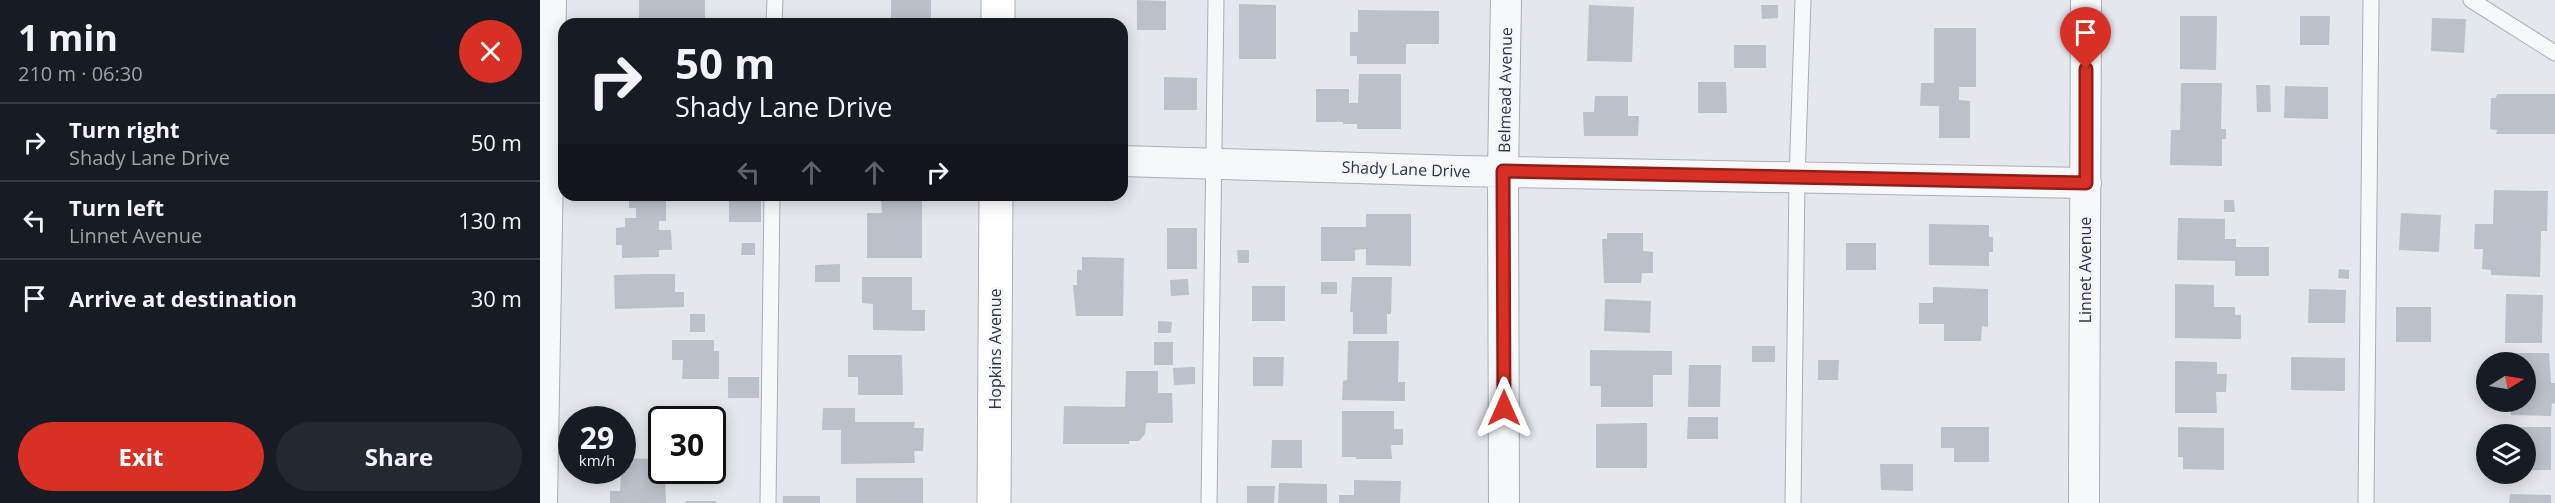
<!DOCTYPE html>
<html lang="en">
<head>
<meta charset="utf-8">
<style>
	body { margin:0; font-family:"Open Sans",sans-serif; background:#242831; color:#f1f3f6; height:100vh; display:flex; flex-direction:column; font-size:22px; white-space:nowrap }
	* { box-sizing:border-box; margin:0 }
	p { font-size:20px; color:#9ea1a6 }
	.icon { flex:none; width:33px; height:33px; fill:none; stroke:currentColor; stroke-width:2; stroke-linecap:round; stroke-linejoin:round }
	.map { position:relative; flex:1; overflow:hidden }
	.side { display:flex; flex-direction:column; background:#171b24; width:540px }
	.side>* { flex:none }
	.banner { position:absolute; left:18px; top:18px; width:570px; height:183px; border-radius:18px; box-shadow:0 3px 15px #0003; background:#171b24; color:#f1f3f6; overflow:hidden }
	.needle { width:39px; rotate:79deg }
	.buttons { position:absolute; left:1936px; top:352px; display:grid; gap:12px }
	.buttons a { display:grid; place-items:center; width:60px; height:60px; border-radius:50%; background:#171b24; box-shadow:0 3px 15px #0003; font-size:30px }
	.speed { position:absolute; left:18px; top:406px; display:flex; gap:12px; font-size:30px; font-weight:700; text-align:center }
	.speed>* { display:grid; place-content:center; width:78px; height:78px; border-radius:50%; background:#171b24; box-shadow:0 3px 15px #0003; line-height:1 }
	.speed small { font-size:15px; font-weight:400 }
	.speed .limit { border:3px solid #111; border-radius:9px; background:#fff; color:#111 }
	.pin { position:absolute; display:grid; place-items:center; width:51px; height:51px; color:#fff; margin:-62px -26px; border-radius:50% 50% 50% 0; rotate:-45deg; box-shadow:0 0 6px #0007 }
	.pin .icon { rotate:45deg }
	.me { position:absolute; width:66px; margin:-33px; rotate:0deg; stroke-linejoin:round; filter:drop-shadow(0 0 4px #0008) }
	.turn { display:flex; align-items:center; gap:21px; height:126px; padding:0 18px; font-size:27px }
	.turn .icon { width:78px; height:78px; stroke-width:2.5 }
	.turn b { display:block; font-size:42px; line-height:51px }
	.lanes { display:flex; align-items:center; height:57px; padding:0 18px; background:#0003; justify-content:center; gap:30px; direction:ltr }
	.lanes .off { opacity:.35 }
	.round { display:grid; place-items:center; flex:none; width:63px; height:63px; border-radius:32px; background:#242831 }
	.overview { display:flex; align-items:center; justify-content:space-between; height:102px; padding:0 18px }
	h1 { font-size:36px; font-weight:700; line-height:45px }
	.button { display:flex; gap:12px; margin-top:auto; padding:12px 18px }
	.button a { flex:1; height:69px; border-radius:36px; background:#d93025; color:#fff; font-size:24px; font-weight:700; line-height:69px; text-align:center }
	.button a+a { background:#242831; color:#f1f3f6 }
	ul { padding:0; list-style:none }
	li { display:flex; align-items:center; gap:18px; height:78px; padding:0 18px; border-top:2px solid #363941 }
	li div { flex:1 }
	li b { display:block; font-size:22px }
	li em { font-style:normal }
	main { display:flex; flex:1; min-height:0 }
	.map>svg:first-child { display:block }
	.building { fill:#bbc0ca }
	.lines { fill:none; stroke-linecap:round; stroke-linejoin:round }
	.lane-casing { stroke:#a9aeb7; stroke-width:17 }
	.street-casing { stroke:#a9aeb7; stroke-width:32 }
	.secondary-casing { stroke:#a9aeb7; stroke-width:35 }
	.lane { stroke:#f7f8fa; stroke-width:15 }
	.street { stroke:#f7f8fa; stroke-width:30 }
	.secondary { stroke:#fff; stroke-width:33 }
	.route-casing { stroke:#8d1f18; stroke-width:15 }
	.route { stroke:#d93025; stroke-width:10 }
	.labels { text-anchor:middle; stroke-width:5; stroke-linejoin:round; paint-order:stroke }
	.street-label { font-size:16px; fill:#2b3445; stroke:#f4f6f9 }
</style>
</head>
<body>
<main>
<section class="side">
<div class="overview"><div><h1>1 min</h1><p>210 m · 06:30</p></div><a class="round" style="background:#d93025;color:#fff"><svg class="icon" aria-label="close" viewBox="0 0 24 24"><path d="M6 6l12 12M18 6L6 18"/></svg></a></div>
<ul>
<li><svg class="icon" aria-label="right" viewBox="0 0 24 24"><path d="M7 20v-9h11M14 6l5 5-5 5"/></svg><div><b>Turn right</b><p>Shady Lane Drive</p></div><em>50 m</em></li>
<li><svg class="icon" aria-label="left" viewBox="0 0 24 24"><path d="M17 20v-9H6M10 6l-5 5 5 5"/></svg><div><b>Turn left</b><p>Linnet Avenue</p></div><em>130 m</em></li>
<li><svg class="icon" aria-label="arrive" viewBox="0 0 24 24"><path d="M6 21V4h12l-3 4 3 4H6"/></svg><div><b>Arrive at destination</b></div><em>30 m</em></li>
</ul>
<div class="button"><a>Exit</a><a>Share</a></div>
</section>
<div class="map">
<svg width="2015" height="503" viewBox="0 0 2015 503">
	<rect width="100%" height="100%" fill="#e4e7ec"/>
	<path class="building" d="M99 0H165V24H99Z
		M351 0H391V24H351Z
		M597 0 626 1V30H597Z
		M699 4 736 5V59H699Z
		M1049 5 1094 7 1092 62 1047 61Z
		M1221 5H1238V18L1222 19Z
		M818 10 899 11V44H866V64H817V56H810V32H818Z
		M1640 16H1677L1676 70 1640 69Z
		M1760 16H1790L1789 45H1760Z
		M1892 18 1926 19 1924 53 1891 51Z
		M531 19H570V24H525V22H531Z
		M582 26H584V52H582Z
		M1394 28H1436V87H1419V100L1430 101V138H1399V106H1380L1381 83H1394Z
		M1194 45H1226V68H1194Z
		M819 74H861V129H817V124H803V122H776V89H809V103H818Z
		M624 77 657 78V110H624Z
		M1158 82H1186L1187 113H1158Z
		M1641 83H1682L1681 129H1686V139H1682V166L1630 165 1631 130H1640Z
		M1716 85H1730L1731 112H1717Z
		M1745 86 1788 87V119L1744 118Z
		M1957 94H2015V134H1956L1957 130 1950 129 1951 98H1956Z
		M1055 96H1088V116H1099L1098 136H1044L1043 112H1054Z
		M1954 190 2008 191 2007 231H2001L2000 277 1951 275V270L1942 269 1943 249H1934L1935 224H1953Z
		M89 195H126V221H119V230H131L132 250H119V257L82 258V245H76V228L85 227V218H96V208H89Z
		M382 198V258H327V213H342L341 199Z
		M189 199H221V222H189Z
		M1684 200H1694L1695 212H1684Z
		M1861 213 1901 215 1899 252 1859 250Z
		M826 214H871V266L826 265V249L815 250V261H781V227H826Z
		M1638 218 1685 219V239H1696V247H1729V276H1695V261L1637 260Z
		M1389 224 1449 225V237H1453V252H1449V266L1389 265Z
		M627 228H657V269H627Z
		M1067 233H1103V251L1113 252V273H1102L1101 283H1064L1062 239H1067Z
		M202 243H215V255H201Z
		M1306 243H1336V270H1306Z
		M697 250H709V263H698Z
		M542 257 584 258 583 316H536L533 285H537V270H542Z
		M300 264V282H275V265Z
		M1799 269 1809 270V279L1798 278Z
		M107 274H135V292H144V307L75 309 74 275Z
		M322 277H372V310H385V331L333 330V304L322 303Z
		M812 277H852L851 314H847V334H813V312H810Z
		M648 279 649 295 631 296 630 280Z
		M781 282H797V294H781Z
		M1635 284 1674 285V307H1695V315H1701V339L1635 338Z
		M712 286H745V321H712Z
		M1393 287 1448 289V327L1442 326 1441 341H1404V324H1379V303H1393Z
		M1769 289 1806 290 1805 323H1768Z
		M1966 294 2003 295 2002 343H1965Z
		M1065 299 1111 301 1110 333 1064 331Z
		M1856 307H1891V342H1856Z
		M150 314H165V332H150Z
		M618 321 632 322 631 333H618Z
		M132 340H174V351H179V379H142L143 360H132Z
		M808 341H859L858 382H865V401L802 400 803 381 807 380Z
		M614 342H633V365H614Z
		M1212 346H1235V362H1212Z
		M1050 350 1132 351V375H1113V407H1061V386H1050Z
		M1971 353H2009L2011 383H2015V404L2012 403 2011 416 1971 415V402H1986V363H1971Z
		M308 355H362L363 395H318V377H308Z
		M713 357H744L743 386H713Z
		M1751 357 1805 358V391L1751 390Z
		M1278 360H1299L1298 380H1278Z
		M1635 361 1677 362V374H1687L1686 392H1676L1677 413H1635Z
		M1149 365H1181L1180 407H1148Z
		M655 367V384L634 385 633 368Z
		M586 371H618V393H632L633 423H606L605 434 599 441H589V444H523L524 406 585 407Z
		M188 377H219V398H188Z
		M283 408H315V422H375L374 428H384L383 451H374L375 463 301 464V430H282Z
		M802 411H854V429H863V445H851L852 459H816V457H802Z
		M1148 417H1178V439H1147Z
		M1107 423V468H1056V424Z
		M1401 427H1449V462H1414V448H1401Z
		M1638 427 1684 428V470L1643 469V457H1638Z
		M1970 427H2011V470H1986V435H1970Z
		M732 440H762V468H731Z
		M82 458 112 459V471L125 472 126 503H70V491H80Z
		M1340 464H1373V491L1341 490Z
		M316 478H383V503H316Z
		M814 480 861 481 860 503H799V495H814Z
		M739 483 787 484V503H738Z
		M707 486H735L734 503H707Z
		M1970 494 2011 495V503H1969Z
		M243 496H280V503H243Z
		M146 501H176V503H146Z"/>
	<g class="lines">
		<g class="lane-casing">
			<path id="lane" d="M1931 0 2015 53
				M234 24 235 0
				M228 503 232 195
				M669 503 676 0
				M1253 503 1257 179 1263 0
				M1826 503 1831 0"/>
		</g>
		<g class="street-casing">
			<path id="street" d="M582 161 920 171 1546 183
				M2 503 11 0
				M964 503 963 171 966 0
				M1544 503 1546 0"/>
		</g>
		<g class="secondary-casing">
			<path id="secondary" d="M458 24V0
				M454 503 456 195"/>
		</g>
		<use href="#lane" class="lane"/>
		<use href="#street" class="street"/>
		<use href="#secondary" class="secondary"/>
	</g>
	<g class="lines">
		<g class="route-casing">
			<path id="route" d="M964 408 963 171 1546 183V69"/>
		</g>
		<use href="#route" class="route"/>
	</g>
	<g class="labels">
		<g class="street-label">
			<text transform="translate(965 90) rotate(-89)" y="6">Belmead Avenue</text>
			<text transform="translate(866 169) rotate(2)" y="6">Shady Lane Drive</text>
			<text transform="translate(1545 270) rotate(-90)" y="6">Linnet Avenue</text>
			<text transform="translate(455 349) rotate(-90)" y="6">Hopkins Avenue</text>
		</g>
	</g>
</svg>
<div class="buttons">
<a><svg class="needle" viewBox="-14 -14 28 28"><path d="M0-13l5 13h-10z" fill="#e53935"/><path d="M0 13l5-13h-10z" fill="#9ea1a6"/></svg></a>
<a><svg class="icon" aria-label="layers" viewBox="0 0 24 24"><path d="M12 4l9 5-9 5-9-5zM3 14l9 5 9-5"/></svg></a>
</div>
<div class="speed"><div>29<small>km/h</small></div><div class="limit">30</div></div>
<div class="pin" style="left:1546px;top:69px;background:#d93025"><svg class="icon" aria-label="arrive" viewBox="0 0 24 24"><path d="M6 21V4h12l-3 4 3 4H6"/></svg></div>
<svg class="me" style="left:964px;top:408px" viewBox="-20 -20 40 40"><path d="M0-17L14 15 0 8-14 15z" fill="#d93025" stroke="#fff" stroke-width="4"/></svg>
<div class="banner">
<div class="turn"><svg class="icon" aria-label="right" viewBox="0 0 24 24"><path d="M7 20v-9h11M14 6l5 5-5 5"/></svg><div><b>50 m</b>Shady Lane Drive</div></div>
<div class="lanes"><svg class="icon off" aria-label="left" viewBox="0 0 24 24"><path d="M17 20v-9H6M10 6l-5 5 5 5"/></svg><svg class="icon off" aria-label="ahead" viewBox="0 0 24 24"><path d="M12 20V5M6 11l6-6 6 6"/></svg><svg class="icon off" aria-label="ahead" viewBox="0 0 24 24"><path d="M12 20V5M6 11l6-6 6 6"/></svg><svg class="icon" aria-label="right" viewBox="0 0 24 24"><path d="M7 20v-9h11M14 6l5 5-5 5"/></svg></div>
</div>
</div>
</main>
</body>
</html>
